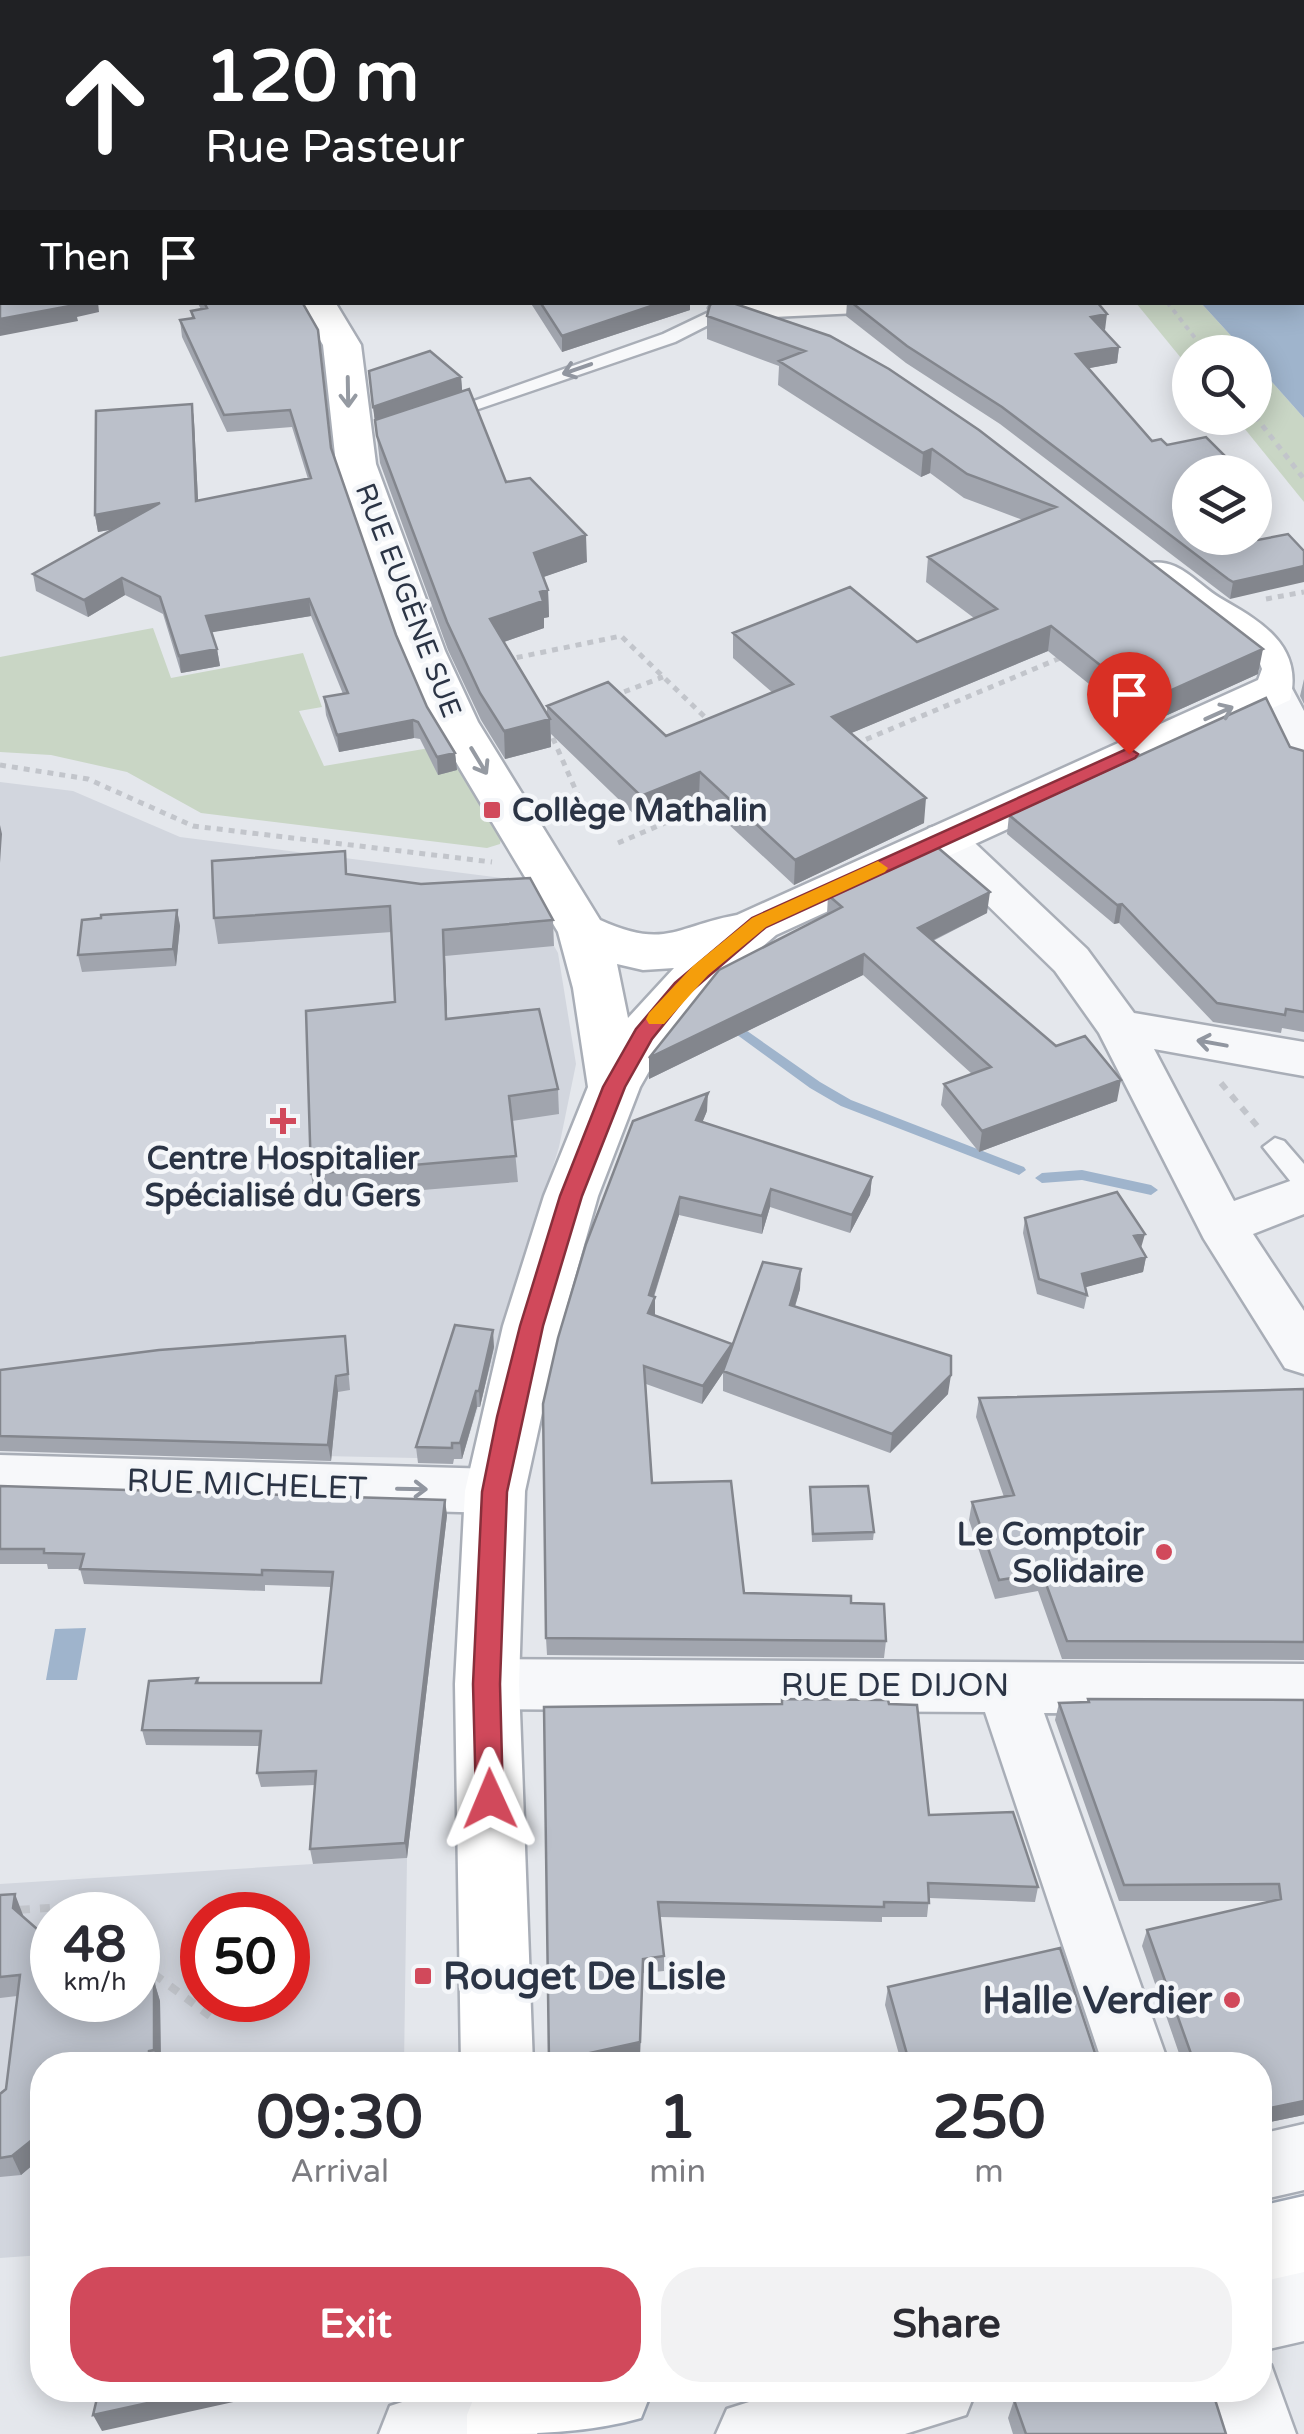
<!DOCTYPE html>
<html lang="en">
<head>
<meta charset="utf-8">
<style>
	body { margin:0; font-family:"Varela Round",sans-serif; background:#f2f2f3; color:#2b2b33; height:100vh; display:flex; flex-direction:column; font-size:38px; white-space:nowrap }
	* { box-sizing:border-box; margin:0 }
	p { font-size:32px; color:#7c7c81 }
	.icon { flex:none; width:55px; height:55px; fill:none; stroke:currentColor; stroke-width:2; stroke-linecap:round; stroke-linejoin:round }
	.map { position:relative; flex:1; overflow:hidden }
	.side { position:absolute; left:30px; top:2052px; width:1242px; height:350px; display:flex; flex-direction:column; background:#fff; border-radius:40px; box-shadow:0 5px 25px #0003 }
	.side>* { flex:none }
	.guide { position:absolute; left:0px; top:0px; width:1305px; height:305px; box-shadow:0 5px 25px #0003; background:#202124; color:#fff; overflow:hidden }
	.fabs { position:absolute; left:1172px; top:335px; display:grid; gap:20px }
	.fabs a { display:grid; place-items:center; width:100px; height:100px; border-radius:50%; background:#fff; box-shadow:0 5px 25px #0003; font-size:50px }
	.speed { position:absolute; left:30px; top:1892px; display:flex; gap:20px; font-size:50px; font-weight:700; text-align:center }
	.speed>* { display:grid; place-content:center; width:130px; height:130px; border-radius:50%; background:#fff; box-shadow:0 5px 25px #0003; line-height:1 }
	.speed small { font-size:25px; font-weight:400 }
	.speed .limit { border:15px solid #d22; background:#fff; color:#111 }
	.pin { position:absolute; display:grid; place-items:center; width:85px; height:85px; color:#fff; margin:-102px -42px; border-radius:50% 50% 50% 0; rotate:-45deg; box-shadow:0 0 10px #0007 }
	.pin .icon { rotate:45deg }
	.me { position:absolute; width:110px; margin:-55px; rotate:359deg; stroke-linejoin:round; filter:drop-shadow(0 0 8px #0008) }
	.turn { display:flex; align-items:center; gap:35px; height:210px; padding:0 40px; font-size:45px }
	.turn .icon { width:130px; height:130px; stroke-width:2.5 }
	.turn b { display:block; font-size:70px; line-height:85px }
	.then { display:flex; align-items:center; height:95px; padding:0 40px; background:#0003; gap:20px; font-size:38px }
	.eta { display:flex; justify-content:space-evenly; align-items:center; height:170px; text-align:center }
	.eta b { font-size:60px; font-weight:800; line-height:70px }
	.primary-button { display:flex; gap:20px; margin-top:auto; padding:20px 40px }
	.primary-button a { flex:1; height:115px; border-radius:40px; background:#d1495b; color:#fff; font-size:40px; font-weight:800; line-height:115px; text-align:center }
	.primary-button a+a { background:#f2f2f3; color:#2b2b33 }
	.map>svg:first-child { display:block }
	.built { fill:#d2d6de; fill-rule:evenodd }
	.green { fill:#c9d6c5 }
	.water { fill:#9fb4cc }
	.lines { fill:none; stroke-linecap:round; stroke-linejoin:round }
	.stream { fill:#9fb4cc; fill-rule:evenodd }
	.service-casing { stroke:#a9aeb7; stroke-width:5 }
	.minor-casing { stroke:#a9aeb7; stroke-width:5 }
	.tertiary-casing { stroke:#a9aeb7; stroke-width:5 }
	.secondary-casing { stroke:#a9aeb7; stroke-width:5 }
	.primary-casing { stroke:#a3abb8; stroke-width:5 }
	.path-far3 { stroke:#c2c5cb; stroke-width:4; stroke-dasharray:5 5; stroke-linecap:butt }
	.path-far2 { stroke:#c2c5cb; stroke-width:5; stroke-dasharray:6 6; stroke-linecap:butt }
	.path-far1 { stroke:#c2c5cb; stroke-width:6; stroke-dasharray:8 8; stroke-linecap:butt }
	.path { stroke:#c2c5cb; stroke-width:8; stroke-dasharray:10 10; stroke-linecap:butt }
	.service { fill:#f7f8fa; fill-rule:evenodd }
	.minor { fill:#f7f8fa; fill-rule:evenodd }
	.tertiary { fill:#f7f8fa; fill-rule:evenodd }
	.secondary { fill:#fff; fill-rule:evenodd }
	.primary { fill:#fff; fill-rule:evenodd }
	.wall { fill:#a1a5ae }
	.shaded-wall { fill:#83868d }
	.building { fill:#bbc0ca; stroke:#83868d; stroke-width:2.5 }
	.oneway { stroke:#9196a0 }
	.oneway2 { stroke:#959aa2 }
	.route { fill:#d1495b; stroke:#882f3b; stroke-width:2.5 }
	.slow { fill:#f59e0b }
	.poi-dot { fill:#d1495b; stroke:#f4f6f9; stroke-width:4 }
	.labels { text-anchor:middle; stroke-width:9; stroke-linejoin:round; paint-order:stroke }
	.far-street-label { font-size:28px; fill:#2b3445; stroke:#f4f6f9 }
	.poi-label { font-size:32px; font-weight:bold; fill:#2b3445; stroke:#f4f6f9; text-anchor:start }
	.street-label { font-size:32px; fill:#2b3445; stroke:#f4f6f9 }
	.near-poi-label { font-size:38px; font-weight:bold; fill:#2b3445; stroke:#f4f6f9; text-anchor:start }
</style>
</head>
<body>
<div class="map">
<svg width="1304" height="2434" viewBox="0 0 1304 2434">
	<rect width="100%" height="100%" fill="#e4e7ec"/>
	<path class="built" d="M0 782 73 791 180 837 517 880 558 953 576 1064 559 1147 462 1459 0 1449Z
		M407 1858 404 2065H42V2255L0 2258V1884ZM52 1915H138V2000H52ZM202 1915H288V2000H202Z"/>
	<path class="green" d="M1136 303H1201L1246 352H1190V369Z
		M1255 363 1304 418V502L1236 418H1255Z
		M153 628 171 678 303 653 322 707 299 711 324 766 447 745 501 839 500 844 487 848 201 813 127 772 51 755 0 752V657Z"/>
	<path class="water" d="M1303 234 1304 236V418L1255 363V352H1246L1201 303 1302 302Z
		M86 1628 77 1680H46L55 1629Z"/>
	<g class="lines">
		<path class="stream" d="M730 1019 820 1082 851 1100 1024 1167 1026 1170 1019 1175 1014 1173 841 1106 810 1088 725 1026 724 1023Z
			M1082 1170 1151 1185 1158 1190 1151 1195 1082 1180 1042 1183 1035 1178 1042 1173Z"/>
		<g class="service-casing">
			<path id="service" d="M728 303 734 304V312L675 342 452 418 446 419 437 414 663 334Z
				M1275 1138 1284 1141 1304 1164V1190L1295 1187 1263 1147Z"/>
		</g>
		<g class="minor-casing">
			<path id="minor" d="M1302 115H1304V133H1302Z
				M1274 678 1288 681 1304 711V768L1289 764 1283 755 1254 690 1260 681Z
				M944 824 959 828 1087 949 1134 1013 1304 1042V1076L1154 1049 1234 1201 1304 1176V1214L1253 1234 1304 1311V1374L1285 1368 1204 1239 1099 1033 1055 971 929 848 922 838 929 828Z
				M0 1455 495 1469 514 1475 522 1491 514 1507 495 1513 0 1499Z
				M487 1659 1304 1664V1714L1044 1713 1169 2065H1103L985 1712 487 1709 466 1702 458 1684 466 1666Z
				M1304 2124V2190L1260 2200V2134Z
				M1304 2271V2341L1260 2351V2281Z
				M1260 2360 1271 2365 1296 2434H1224L1211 2390H1260Z
				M787 2390H976L966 2415 905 2434H716L727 2409Z"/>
		</g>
		<g class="tertiary-casing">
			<path id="tertiary" d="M439 2390H535L545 2415 537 2434H379L390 2406Z"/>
		</g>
		<g class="secondary-casing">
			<path id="secondary" d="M0 222H2V244H0Z
				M1302 234H1304V256H1302Z
				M298 302H335L361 345 376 464 445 651 478 722 600 920C666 950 676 926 737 915L1258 680 1262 669 1257 656 1178 609 1139 573 1145 564C1178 556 1194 582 1220 598 1258 620 1304 644 1290 700L776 935 700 1000 664 1045 640 1087 598 1196 561 1326 525 1491 519 1684 533 2065H461L455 1684 465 1491 503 1326 544 1196 588 1087 573 988 558 932 432 722 401 651 336 464 323 345ZM617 964 643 970 674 968 628 1018Z
				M713 302H876L871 310 858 313 728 319 715 316 709 308Z"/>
		</g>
		<g class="primary-casing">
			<path id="primary" d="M1172 0H1204L1206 2H1174Z
				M1302 134H1304V156H1302Z
				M1304 2196V2272L1260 2282V2206Z
				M477 2390H652L641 2418C585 2434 526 2434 467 2434V2415Z"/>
		</g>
		<path class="path-far3" d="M877 0 883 2
			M1167 302 1206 352"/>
		<path class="path-far2" d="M1255 416 1304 479
			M1266 599 1304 592
			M505 660 621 636 711 723
			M613 696 663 677
			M548 727 584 809
			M855 744 1065 656
			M0 765 88 779 193 826 492 862
			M618 843 714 802"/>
		<path class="path-far1" d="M1221 1083 1258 1127"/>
		<path class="path" d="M0 1911 64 1907 75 1915
			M138 1962 214 2019"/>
		<use href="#service" class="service"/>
		<use href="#minor" class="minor"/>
		<use href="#tertiary" class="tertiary"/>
		<use href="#secondary" class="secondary"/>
		<use href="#primary" class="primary"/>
	</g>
	<path class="wall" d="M197 302H302L331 448 396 635 427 707 455 753 457 770 438 775 420 739 414 738 339 752 326 715 324 697 343 694 311 616 211 632 217 649 220 666 181 673 163 614 125 595 88 617 36 591 33 574 114 529 98 532 95 515 192 404 194 421 198 500 308 479 292 427 227 432 182 337 180 320 192 318 191 311 201 309Z
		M530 302H690V310L562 352Z
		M847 302H1097L1105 330 1119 347 1117 363 1089 368 1152 441 1167 445 1237 468 1236 472H1190L1255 537 1230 599 1000 424 906 363 846 316Z
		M707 316 889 369 1258 674 1130 732 1112 718 1114 704 1048 651 851 733 924 823 794 885 699 797 641 821 551 734V747L505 759 481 720 448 650 380 463 369 371 461 377 462 391 506 482 587 562 543 577 548 590 549 617 544 618V628L504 642 547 714V706L666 736 773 693 733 658V633L917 642 974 618 926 582 928 557 1023 520 964 498 930 473 921 477 778 385 779 366 707 339Z
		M1304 679V704L1300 696Z
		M1290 747 1304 751V1032L1282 1028 1281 1033 1213 1022 1119 923 1114 924 1007 834 1009 815Z
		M345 851 347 874 553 920 554 946 445 956 447 1018 558 1089 559 1114 512 1121 518 1182 315 1199 311 1174 395 1002 392 932 218 944 214 918Z
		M828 895 987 913 933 941 1117 1101 979 1152 941 1105 944 1084 972 1074 863 975 649 1079V1058L827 914Z
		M177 910 180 926 176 966 82 972 78 955 101 918Z
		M707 1111 702 1122 872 1177 870 1195 850 1233 770 1207 762 1234 679 1215 654 1297 655 1316 732 1348 800 1289 795 1307 948 1394 890 1453 723 1391V1373L702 1404 646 1384 652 1483 744 1593 851 1603 886 1641 884 1658 547 1655 546 1638 558 1338Z
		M1025 1218 1141 1248 1146 1257 1143 1272 1085 1287 1087 1295 1084 1309 1037 1294 1023 1233Z
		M345 1336 350 1390 338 1392 331 1461 0 1451V1370Z
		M494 1347 480 1407H477L462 1459H454L453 1464 418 1463 416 1447Z
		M1304 1389V1660L1062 1659 1038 1591 995 1599 969 1520 972 1502 1004 1497 976 1417 979 1398Z
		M0 1486 447 1515 407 1858 313 1864 310 1849 315 1785 261 1787 257 1773 260 1746 146 1745 142 1730 198 1678 199 1683H321L331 1587 265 1585V1591L84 1584 80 1569H48L47 1564H0Z
		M810 1487 874 1532 873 1540 812 1542Z
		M1088 1699 1304 1700V2115L1260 2124V2065H1183L1142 1946 1147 1930 1272 1901H1119L1055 1720 1059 1703 1087 1702Z
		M889 1704 929 1815 1038 1887 1035 1902 929 1898 927 1917H882V1922L660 1917 664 1956V1971L643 1973 640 2056 600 2065H549L544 1707Z
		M0 1895 23 1915 52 2000 154 1981 160 2001 161 2065H42V2157L21 2175 0 2177V2094L6 2089 17 1996 0 1998Z
		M888 1987 1099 2065H902L885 2005Z
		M1014 2400 1226 2434H1013L1008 2418Z"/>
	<path class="shaded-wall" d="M291 0H312L309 2H288Z
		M73 302H98L99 312 77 317 78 321 0 336V319Z
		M663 302H690V310L562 352V336Z
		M1107 314 1105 330 1091 317Z
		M1119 347 1117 363 1074 371 1076 354Z
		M461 377 463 400 376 430 373 407Z
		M192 404 194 421 199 518 196 501Z
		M932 449 930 473 921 477 923 453Z
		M160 503 163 520 98 532 95 515Z
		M586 535 587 562 535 580 534 553Z
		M1304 566V582L1230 599 1233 582Z
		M122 578 125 595 88 617 84 600Z
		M548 590 549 617 544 618V628L492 646 490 619 540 592Z
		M309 599 311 616 208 633 206 616Z
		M1051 626 1048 651 830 742 832 717Z
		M217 649 220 666 181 673 179 656Z
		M1263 649 1258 674 1130 732 1134 707Z
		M550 719 551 747 505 759 504 731Z
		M413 720 414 738 339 752 337 735Z
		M455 753 457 770 438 775 437 757Z
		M700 772 699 797 641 821V796Z
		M926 798 924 823 794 885 795 860Z
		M0 825 2 834 0 863Z
		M990 892 987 913 915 949 918 928Z
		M1122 904 1119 923 1114 924 1117 905Z
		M177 910 180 926 176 966 173 949Z
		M443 930 445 956 448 1044 446 1019Z
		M864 954 863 975 649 1079V1058Z
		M1121 1080 1117 1101 979 1152 982 1131Z
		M708 1093 707 1111 696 1138V1120Z
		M872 1177 870 1195 850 1233 852 1215Z
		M771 1189 770 1207 762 1234V1216Z
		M680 1197 679 1215 649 1311 655 1297V1315L648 1331 649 1295Z
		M1145 1234 1141 1248 1134 1236Z
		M1146 1257 1143 1272 1079 1289 1082 1274Z
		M801 1269 800 1289 789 1325 790 1305Z
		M493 1330 494 1347 480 1407 479 1391Z
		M732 1344 731 1361 702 1404 703 1386Z
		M951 1375 948 1394 890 1453 892 1434Z
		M336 1376 338 1392 331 1461 328 1445Z
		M476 1391 477 1407 462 1459 460 1443Z
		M445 1500 447 1515 407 1858 405 1843Z
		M15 1894 23 1915 22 1929 13 1908Z
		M643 1959 640 2056 600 2065H549V2062Z
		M154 1981 160 2001 161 2065H159L154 2050Z
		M1304 2101V2115L1260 2124V2110Z
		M42 2132V2157L21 2175 12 2156Z
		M207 2390H288L102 2431 93 2415Z"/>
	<path class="building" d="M0 0H291L288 2H2V70L0 66Z
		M371 0H497L499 2 514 0H571L573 2H367L365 1Z
		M0 279H2V302H74L75 305 0 319Z
		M204 302H302L318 330 331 448 396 635 427 707 455 753 437 757 418 722 413 720 337 735 324 697 348 693 309 599 206 616 217 649 179 656 160 597 122 578 84 600 33 574 160 503 95 515 96 411 192 404 196 501 311 478 290 410 224 415 180 320 194 318 191 311 207 308Z
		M540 302H663L562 336Z
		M715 302H730L830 336 889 369 979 430 1263 649 1134 707 1116 693 1129 688 1051 626 832 717 926 798 795 860 700 772 641 796 547 706 608 682 666 736 793 684 733 633 850 587 917 642 997 609 928 557 1056 507 967 474 932 449 923 453 779 361 805 351 707 316 710 305Z
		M851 302H1097L1107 314 1091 317 1119 347 1076 354 1152 441 1161 439 1167 445 1206 437 1237 468 1216 472H1190V538L1255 537 1258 540 1288 534 1304 551V566L1233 582 1228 579 1002 407 907 346Z
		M430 351 461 377 373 407 369 371Z
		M469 389 506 482 530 478 586 535 534 553 548 590 540 592 543 601 490 619 550 719 504 731 480 693 447 622 377 436 375 420Z
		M1266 698 1290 747 1304 751V1012L1286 1009 1285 1015 1217 1003 1122 904 1117 905 1009 815Z
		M936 846 990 892 918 928 1056 1046 1085 1036 1121 1080 982 1131 944 1084 991 1067 864 954 649 1058 719 970 842 907 828 895Z
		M345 851 346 874 421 884 530 878 553 920 443 930 446 1019 539 1009 558 1089 509 1096 516 1156 311 1174 306 1011 395 1002 390 906 214 918 212 861Z
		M177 910 173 949 78 955 82 920 101 918V915Z
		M708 1093 696 1120 872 1177 852 1215 771 1189 762 1216 680 1197 649 1295 655 1297 648 1313 732 1344 703 1386 644 1366 652 1483 731 1481 744 1593 851 1596V1603L884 1604 886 1641 546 1638 543 1404 558 1338 586 1244 633 1121Z
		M1117 1192 1145 1234 1134 1236 1146 1257 1082 1274 1087 1295 1039 1279 1025 1218Z
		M763 1262 801 1269 790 1305 951 1356V1375L892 1434 723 1371Z
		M455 1325 493 1330 479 1391H476L460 1443H452V1448L416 1447Z
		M345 1336 348 1374 336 1376 328 1445 0 1436V1370L159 1350Z
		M1304 1389V1642L1067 1641 1042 1573 999 1580 972 1502 1014 1495 979 1398Z
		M0 1486 445 1500 405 1843 310 1849 316 1771 257 1773 261 1731 142 1730 149 1681 198 1678 196 1683H321L333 1572 262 1570V1575L80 1569 84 1554 44 1553V1549H0Z
		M868 1486 874 1532 813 1534 810 1487Z
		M782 1699 888 1700 889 1704 917 1705 929 1815 1013 1812 1038 1887 928 1883 929 1903 884 1902V1907L658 1902 664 1956 643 1959 640 2042 549 2062 544 1707 782 1704Z
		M1088 1699 1304 1700V2101L1260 2110V2065H1195L1147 1930 1281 1899 1279 1884 1124 1885 1059 1703 1089 1702Z
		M15 1894 13 1908 52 1942V2000H138V1982L154 1981V2050L149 2051 148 2065H42V2132L12 2156 0 2158V2094L6 2089 20 1975 0 1977V1895Z
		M1060 1948 1099 2065H910L888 1987Z
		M99 2390H207L93 2415Z
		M1058 2390H1212L1226 2434H1026L1014 2400Z"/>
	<defs><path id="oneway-shaft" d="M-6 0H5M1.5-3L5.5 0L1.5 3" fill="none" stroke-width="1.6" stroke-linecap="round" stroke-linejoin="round" transform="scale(2.5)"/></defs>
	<g class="oneway">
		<use href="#oneway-shaft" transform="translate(577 369) rotate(161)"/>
		<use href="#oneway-shaft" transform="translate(1212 1043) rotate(-170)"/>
		<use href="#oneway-shaft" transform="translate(412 1489) rotate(1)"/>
	</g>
	<g class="oneway2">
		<use href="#oneway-shaft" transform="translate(348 392) rotate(89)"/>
		<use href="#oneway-shaft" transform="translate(1219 713) rotate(-24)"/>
		<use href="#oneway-shaft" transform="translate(479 761) rotate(59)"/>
	</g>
	<path class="route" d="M1129 748 1138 754 1135 758 766 927 689 993 652 1039 625 1087 582 1196 543 1326 507 1492 500 1684 503 1799 499 1807 490 1811 480 1807 476 1799 473 1684 482 1492 497 1417 520 1326 560 1196 603 1087 636 1029 675 983 752 918Z"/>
	<path class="slow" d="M878 861 888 868 885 872 766 927 708 975 664 1024H649L646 1019 649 1013 693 966 752 918Z"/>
	<g class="poi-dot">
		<rect x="482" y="800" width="20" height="20" rx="5"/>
		<path d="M278 1106h10v10h10v10h-10v10h-10v-10h-10v-10h10z"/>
		<circle cx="1164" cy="1552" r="10"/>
		<rect x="413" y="1966" width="20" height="20" rx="5"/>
		<circle cx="1232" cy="2000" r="10"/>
	</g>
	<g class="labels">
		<g class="far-street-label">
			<text transform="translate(409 600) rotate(69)" y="10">RUE EUGÈNE SUE</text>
		</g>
		<g class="poi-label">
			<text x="512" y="821">Collège Mathalin</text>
			<text x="283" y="1169" text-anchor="middle">Centre Hospitalier<tspan x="283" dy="37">Spécialisé du Gers</tspan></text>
			<text x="1144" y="1545" text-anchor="end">Le Comptoir<tspan x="1144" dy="37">Solidaire</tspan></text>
		</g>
		<g class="street-label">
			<text transform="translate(247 1484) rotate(2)" y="11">RUE MICHELET</text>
			<text x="895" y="1696">RUE DE DIJON</text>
		</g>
		<g class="near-poi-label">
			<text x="443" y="1989">Rouget De Lisle</text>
			<text x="1212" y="2013" text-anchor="end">Halle Verdier</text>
		</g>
	</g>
</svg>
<div class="fabs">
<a><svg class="icon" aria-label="search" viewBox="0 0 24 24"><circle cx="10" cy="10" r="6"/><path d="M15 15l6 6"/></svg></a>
<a><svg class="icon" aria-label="layers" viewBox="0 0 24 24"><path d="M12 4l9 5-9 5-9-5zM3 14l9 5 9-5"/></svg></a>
</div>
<div class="speed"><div>48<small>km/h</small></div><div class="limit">50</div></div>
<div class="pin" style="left:1129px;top:754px;background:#d93025"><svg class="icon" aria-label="arrive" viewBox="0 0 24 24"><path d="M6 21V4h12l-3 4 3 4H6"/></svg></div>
<svg class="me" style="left:490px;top:1799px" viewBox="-20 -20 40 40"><path d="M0-17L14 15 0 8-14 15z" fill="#d1495b" stroke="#fff" stroke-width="4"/></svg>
<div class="guide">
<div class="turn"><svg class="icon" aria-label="ahead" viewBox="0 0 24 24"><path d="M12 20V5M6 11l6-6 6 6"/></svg><div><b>120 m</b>Rue Pasteur</div></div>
<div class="then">Then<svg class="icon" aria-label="arrive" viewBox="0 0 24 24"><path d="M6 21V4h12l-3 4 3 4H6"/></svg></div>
</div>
<section class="side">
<div class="eta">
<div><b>09:30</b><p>Arrival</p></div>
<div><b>1</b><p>min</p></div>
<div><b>250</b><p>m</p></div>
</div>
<div class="primary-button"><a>Exit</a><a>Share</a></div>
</section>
</div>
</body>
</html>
